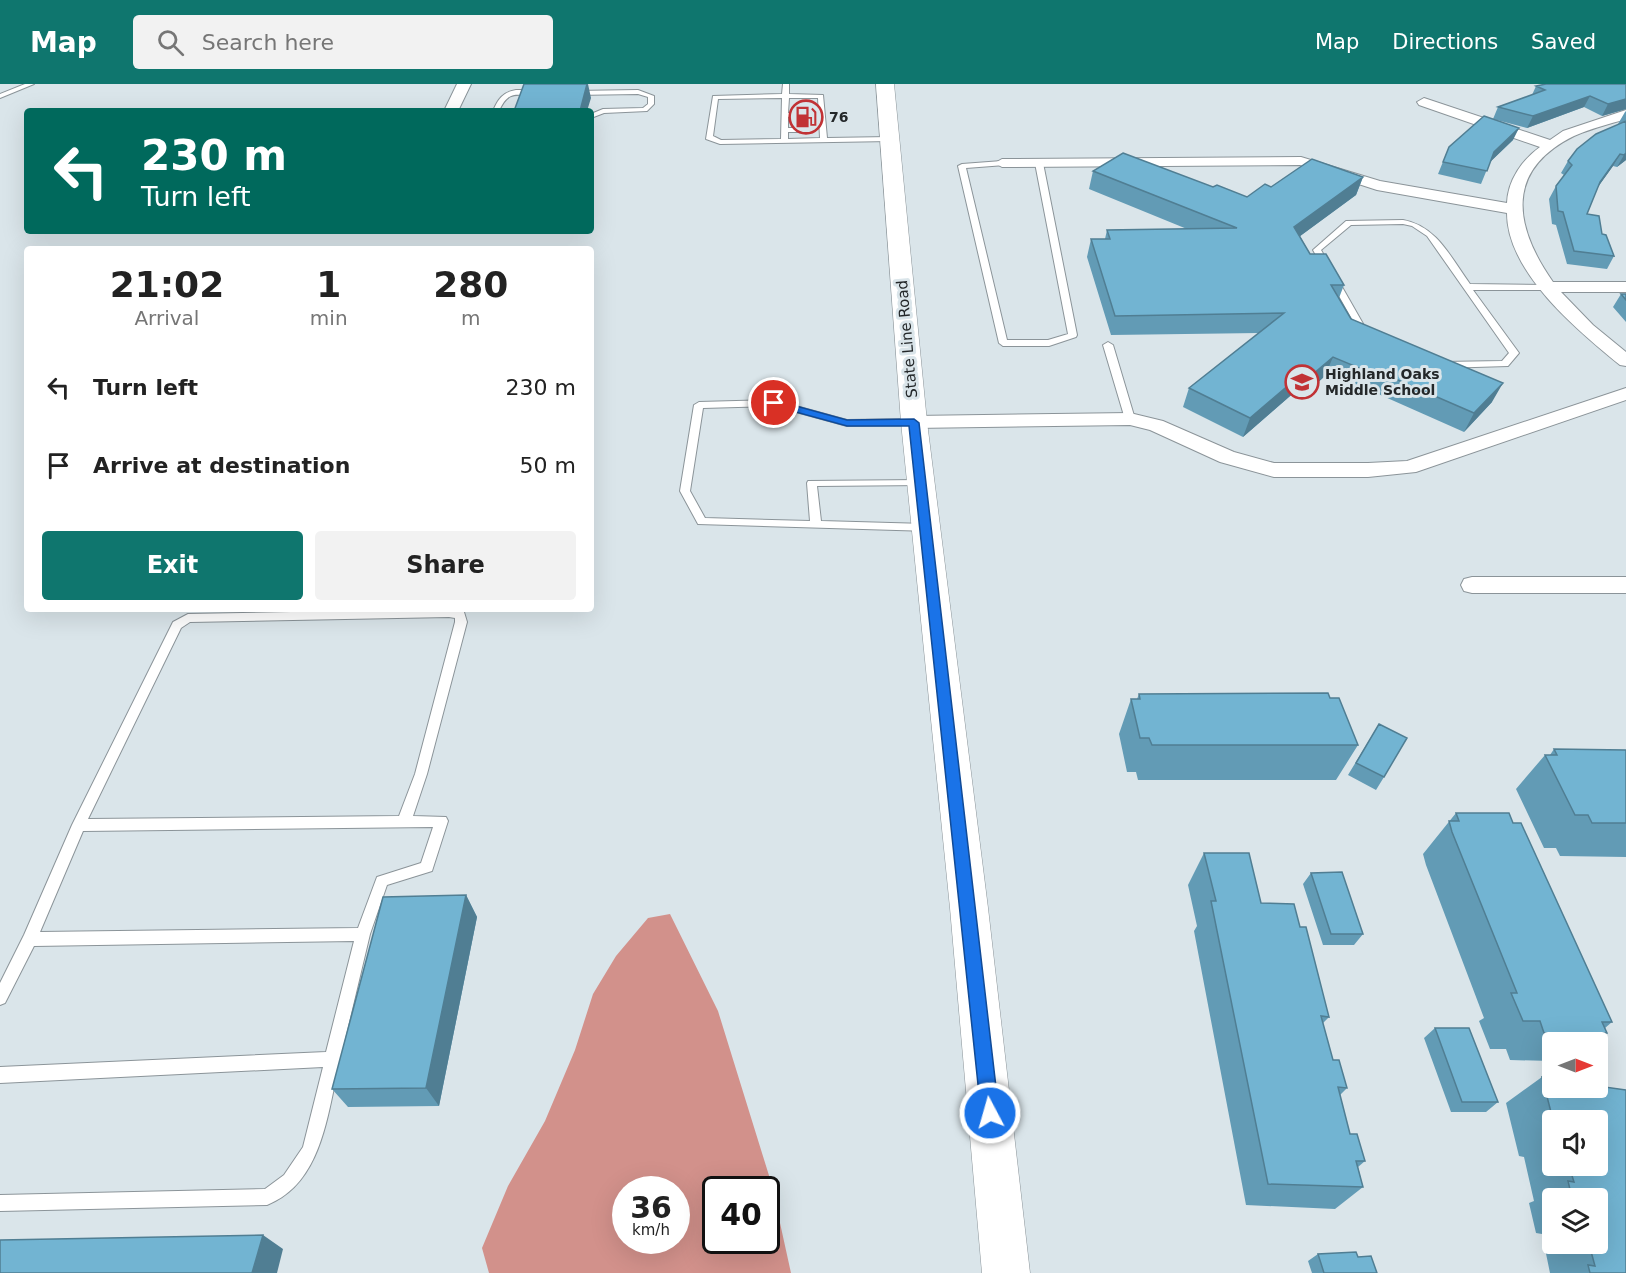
<!DOCTYPE html>
<html lang="en">
<head>
<meta charset="utf-8">
<style>
	body { margin:0; font-family:"DejaVu Sans",sans-serif; background:#f2f2f2; color:#222; height:100vh; display:flex; flex-direction:column; font-size:22px; white-space:nowrap }
	* { box-sizing:border-box; margin:0 }
	p { font-size:20px; color:#767676 }
	.icon { flex:none; width:33px; height:33px; fill:none; stroke:currentColor; stroke-width:2; stroke-linecap:round; stroke-linejoin:round }
	.map { position:relative; flex:1; overflow:hidden }
	.panel { position:absolute; left:24px; top:162px; width:570px; height:366px; display:flex; flex-direction:column; background:#fff; border-radius:6px; box-shadow:0 6px 24px #0002 }
	.panel>* { flex:none }
	.top-card { position:absolute; left:24px; top:24px; width:570px; height:126px; border-radius:6px; box-shadow:0 6px 24px #0002; background:#00695c; color:#fff; overflow:hidden }
	.needle { width:39px; rotate:90deg }
	.controls { position:absolute; left:1542px; top:948px; display:grid; gap:12px }
	.controls a { display:grid; place-items:center; width:66px; height:66px; border-radius:6px; background:#fff; box-shadow:0 6px 24px #0002; font-size:30px }
	.speed { position:absolute; left:612px; top:1092px; display:flex; gap:12px; font-size:30px; font-weight:700; text-align:center }
	.speed>* { display:grid; place-content:center; width:78px; height:78px; border-radius:50%; background:#fff; box-shadow:0 6px 24px #0002; line-height:1 }
	.speed small { font-size:15px; font-weight:400 }
	.speed .limit { border:3px solid #111; border-radius:9px; background:#fff; color:#111 }
	.pin { position:absolute; display:grid; place-items:center; width:51px; height:51px; color:#fff; margin:-26px; border:3px solid #fff; border-radius:50%; box-shadow:0 2px 6px #0007 }
	.me { position:absolute; width:66px; margin:-33px; rotate:354deg; stroke-linejoin:round; filter:drop-shadow(0 0 4px #0008) }
	.turn { display:flex; align-items:center; gap:21px; height:126px; padding:0 18px; font-size:27px }
	.turn .icon { width:78px; height:78px; stroke-width:2.5 }
	.turn b { display:block; font-size:42px; line-height:51px }
	.eta { display:flex; justify-content:space-evenly; align-items:center; height:102px; text-align:center }
	.eta b { font-size:36px; font-weight:700; line-height:42px }
	.primary-button { display:flex; gap:12px; margin-top:auto; padding:12px 18px }
	.primary-button a { flex:1; height:69px; border-radius:6px; background:#0f766e; color:#fff; font-size:24px; font-weight:700; line-height:69px; text-align:center }
	.primary-button a+a { background:#f2f2f2; color:#222 }
	ul { padding:0; list-style:none }
	li { display:flex; align-items:center; gap:18px; height:78px; padding:0 18px }
	li div { flex:1 }
	li b { display:block; font-size:22px }
	li em { font-style:normal }
	header { display:flex; align-items:center; gap:36px; box-sizing:border-box; height:84px; padding:0 30px; background:#0f766e; color:#fff }
	header strong { font-size:28px }
	nav { display:flex; gap:33px; margin-inline-start:auto; font-size:21px }
	.search { width:420px; height:54px; background:#f2f2f2; display:flex; align-items:center; gap:15px; box-sizing:border-box; padding:0 21px; border-radius:6px; color:#767676; font-size:22px }
	.map>svg:first-child { display:block }
	.water { fill:#d2918b; fill-rule:evenodd }
	.lines { fill:none; stroke-linecap:round; stroke-linejoin:round }
	.lane-casing { stroke:#8b9499; stroke-width:2 }
	.street-casing { stroke:#8b9499; stroke-width:2 }
	.secondary-casing { stroke:#8b9499; stroke-width:1 }
	.lane { fill:#fff; fill-rule:evenodd }
	.street { fill:#fff; fill-rule:evenodd }
	.secondary { fill:#fff; fill-rule:evenodd }
	.wall { fill:#629bb5; fill-rule:evenodd }
	.shaded-wall { fill:#507e93 }
	.building { fill:#72b4d2; stroke:#507e93; stroke-width:1.5 }
	.route { fill:#1a73e8; stroke:#114b97; stroke-width:1.5 }
	.labels { text-anchor:middle; stroke-width:6; stroke-linejoin:round; paint-order:stroke }
	.far-poi-label { font-size:14px; font-weight:bold; fill:#232729; stroke:#dae5ea; text-anchor:start }
	.street-label { font-size:15px; fill:#232729; stroke:#dae5ea }
</style>
</head>
<body>
<header>
<strong>Map</strong>
<div class="search"><svg class="icon" aria-label="search" viewBox="0 0 24 24"><circle cx="10" cy="10" r="6"/><path d="M15 15l6 6"/></svg>Search here</div>
<nav><a>Map</a><a>Directions</a><a>Saved</a></nav>
</header>
<div class="map">
<svg width="1626" height="1189" viewBox="0 0 1626 1189">
	<rect width="100%" height="100%" fill="#dae5ea"/>
	<path class="water" d="M670 830 718 927 771 1098 791 1189H489L482 1164 508 1102 545 1037 575 966 593 910 616 872 648 834ZM626 1106H676V1156H626ZM716 1106H766V1156H716Z"/>
	<g class="lines">
		<g class="lane-casing">
			<path id="lane" d="M25 0H34L0 14V10Z
				M783 0H789V10L823 11 827 54 890 53 894 55 890 57 720 60 706 55 713 12 782 10ZM782 14 781 55 721 56 713 52 718 15ZM789 14H818L820 54 788 55V48H800L804 46 800 44H788V33H800L803 31 800 29H788Z
				M516 6H536L539 8C522 17 511 0 499 27H493C498 15 503 8 516 6Z
				M638 6 654 12V20L647 27 604 29 591 34V30L603 25 643 24 648 20V13L638 10 574 11 571 9 574 7Z
				M1002 77H1005V81L966 84 1007 256H1048L1068 250 1035 79 1039 77 1043 79 1077 251 1076 253 1049 262H1003L999 259 958 82 962 80Z
				M1403 136C1437 142 1451 174 1470 200L1550 201V205L1547 206H1473L1519 269 1508 282 1442 284 1360 249 1313 166 1346 137ZM1403 140 1412 142 1427 152 1509 269 1502 277 1443 278 1366 245 1321 166 1351 141Z
				M1108 258 1113 261 1135 335 1133 337 1130 338 1125 335 1103 261Z
				M774 316 847 336 914 335 919 338 914 341 847 342 774 322 703 324 690 407 705 434 810 437 807 399 808 397 921 396 926 399 925 401 817 402 821 437 926 440 931 444 930 447 698 440 680 407 694 321 699 318Z
				M441 525 464 528 467 538 427 690 413 732 446 733 448 737 432 787 387 801 370 850 341 972 342 975 339 981C327 1031 322 1099 267 1121L0 1127V1111L265 1105 284 1091 303 1063 323 983 0 999V983L326 968 354 857 34 862 5 919 0 921V899L24 851 72 741 173 538 188 530ZM449 533 455 534V538L415 690 399 732 88 735 181 544 190 538ZM433 743 421 779 377 793 358 844 40 848 83 747Z"/>
		</g>
		<g class="street-casing">
			<path id="street" d="M457 0H471L458 27H444Z
				M1424 14 1550 56 1563 47 1626 26V35C1609 40 1590 45 1574 52 1503 87 1515 144 1553 198H1626V208H1561L1593 241 1626 268V282L1620 281C1577 246 1507 188 1507 129L1377 106 1300 81 1002 83 995 79 1002 75 1301 73 1380 97 1507 119C1508 96 1522 76 1540 63L1419 21 1417 18Z
				M1626 304V316L1416 388 1368 393H1274L1220 378 1150 346 1130 341 914 344 907 342 904 338 907 334 914 332 1130 329 1163 337 1234 368 1274 379H1368L1407 377Z
				M1472 493H1626V509H1472L1464 507 1461 501 1464 495Z"/>
		</g>
		<g class="secondary-casing">
			<path id="secondary" d="M876 0H894L927 338 988 824 1030 1189H982L950 824 901 338Z"/>
		</g>
		<use href="#lane" class="lane"/>
		<use href="#street" class="street"/>
		<use href="#secondary" class="secondary"/>
	</g>
	<path class="wall" d="M1626 0V25L1602 32 1584 23 1527 44 1493 35 1498 23 1532 11 1536 2Z
		M1626 27V76L1617 83 1613 82 1597 104 1587 130 1602 150 1614 172 1607 185 1567 180 1556 141 1552 140 1549 115 1556 102 1564 91 1561 89 1568 77 1619 40H1618L1625 28Z
		M1513 56 1490 78 1481 100 1438 90 1449 63Z
		M1093 87 1213 103 1247 113 1271 103 1363 93 1356 111 1300 152 1310 170 1344 201 1339 214 1351 235 1492 318 1464 348 1367 305 1362 309 1325 292 1305 310 1297 306 1243 353 1183 323 1189 304 1259 249 1111 251 1087 173 1091 155H1105L1107 146 1187 145 1089 105Z
		M1621 210H1626V238L1613 223Z
		M1139 610 1330 614 1358 661 1336 696H1138L1136 688H1127L1119 650 1131 615H1137Z
		M1379 640 1384 693 1376 706 1348 691Z
		M1554 665 1626 666V773L1560 772 1556 764H1544L1516 705 1545 671H1550Z
		M1456 729 1612 938 1605 944 1607 949 1595 958H1552V977L1510 976 1506 965H1490L1479 937 1484 934 1426 781 1423 770Z
		M1204 769 1261 819 1300 843 1329 933 1323 939 1333 976 1347 1004 1340 1011 1350 1050 1365 1077 1358 1083 1363 1103 1335 1125 1246 1121 1194 847 1197 842 1188 801Z
		M1311 789 1363 850 1354 861H1323L1303 800Z
		M466 811 477 833 439 1022 348 1023 332 1005Z
		M1435 944 1498 1018 1486 1028H1451L1424 954Z
		M1542 993 1552 995V1004H1598V1002L1626 1006V1189H1550L1542 1150 1536 1149 1529 1119 1534 1117 1524 1073 1519 1072 1506 1019ZM1552 1036H1598V1082H1552ZM1552 1114H1598V1160H1552Z
		M1318 1170 1358 1173 1377 1189H1312L1308 1177Z"/>
	<path class="shaded-wall" d="M587 0H588L591 14 587 27H580Z
		M1590 12 1584 23 1527 44 1533 32Z
		M1626 15V25L1602 32 1608 20Z
		M1519 44 1513 56 1488 80 1494 68Z
		M1626 69V76L1617 83 1624 71Z
		M1620 70 1613 82 1593 110 1600 98Z
		M1363 93 1356 111 1288 161 1294 143Z
		M1333 273 1325 292 1305 310 1313 290Z
		M1375 286 1367 305 1362 309 1371 289Z
		M1305 287 1297 306 1243 353 1250 334Z
		M1503 299 1492 318 1464 348 1474 329Z
		M466 811 477 833 439 1022 426 1004Z
		M263 1151 283 1165 277 1189H252Z"/>
	<path class="building" d="M524 0H587L580 27H514Z
		M1546 0H1626V15L1608 20 1590 12 1533 32 1498 23 1545 6 1536 2Z
		M1484 32 1519 44 1494 68 1487 87 1443 78 1449 63Z
		M1626 37V69L1624 71 1620 70 1600 98 1587 130 1599 132 1602 150 1606 151 1614 172 1574 167 1563 128 1558 127 1556 102 1572 81 1568 77 1577 65 1596 50Z
		M1123 69 1213 103 1217 101 1247 113 1265 100 1271 103 1312 75 1363 93 1294 143 1310 170H1326L1344 201H1331L1351 235 1503 299 1474 329 1375 286 1371 289 1333 273 1313 290 1305 287 1250 334 1189 304 1284 229 1115 232 1091 155H1110L1107 146 1237 144 1093 87Z
		M1621 210H1626V216Z
		M1328 609 1330 614H1339L1358 661H1152L1149 654H1140L1131 615H1140L1139 610Z
		M1379 640 1407 654 1384 693 1356 679Z
		M1554 665 1626 666V739H1592L1588 731H1575L1545 671H1557Z
		M1456 729H1509L1513 739H1521L1612 938H1602L1607 949H1544L1540 937H1523L1511 909H1517L1452 748 1449 737H1459Z
		M1204 769H1249L1261 819 1294 820 1300 843H1306L1329 933 1321 932 1333 976H1339L1347 1004 1338 1003 1350 1050H1357L1365 1077H1356L1363 1103 1268 1100 1211 817H1216Z
		M1342 788 1363 850H1331L1311 789Z
		M466 811 426 1004 332 1005 383 813Z
		M1435 944H1469L1498 1018H1462Z
		M1542 993 1552 995V1004H1598V1002L1626 1006V1189H1590L1588 1181 1595 1182 1589 1160H1598V1114H1572L1568 1097 1574 1098 1569 1082H1598V1036H1553Z
		M263 1151 252 1189H0V1156Z
		M1356 1168 1358 1173 1371 1172 1377 1189H1324L1318 1170Z"/>
	<path class="route" d="M774 316 847 336 914 335 919 339 999 1029 997 1036 990 1038 984 1036 981 1029 909 342H847L770 321V317Z"/>
	<defs>
		<g id="fuel-ring" transform="scale(1.725)"><circle r="9.5" fill="#dae5ea" stroke="#c13235" stroke-width="1.5"/><path d="M-5.5-6h7V0h2V4h1.3V-2.5L3-4.5l.8-.8L6-3V5H2.5V1h-1V6h-7ZM-4.2-4.7v3.2H.2V-4.7Z" fill="#c13235"/></g>
		<g id="school-ring" transform="scale(1.725)"><circle r="9.5" fill="#dae5ea" stroke="#c13235" stroke-width="1.5"/><path d="M0-5L7-2L0 1L-7-2ZM-4 1L0 2.5L4 1V4Q0 6-4 4Z" fill="#c13235"/></g>
	</defs>
	<g fill-rule="evenodd">
		<use href="#fuel-ring" x="806" y="33"/>
		<use href="#school-ring" x="1302" y="298"/>
	</g>
	<g class="labels">
		<g class="far-poi-label">
			<text x="829" y="38">76</text>
			<text x="1325" y="295">Highland Oaks<tspan x="1325" dy="16">Middle School</tspan></text>
		</g>
		<g class="street-label">
			<text transform="translate(907 255) rotate(-95)" y="5">State Line Road</text>
		</g>
	</g>
</svg>
<div class="controls">
<a><svg class="needle" viewBox="-14 -14 28 28"><path d="M0-13l5 13h-10z" fill="#e53935"/><path d="M0 13l5-13h-10z" fill="#767676"/></svg></a>
<a><svg class="icon" aria-label="sound" viewBox="0 0 24 24"><path d="M4 9h4l5-4v14l-5-4H4zM17 9q2 3 0 6"/></svg></a>
<a><svg class="icon" aria-label="layers" viewBox="0 0 24 24"><path d="M12 4l9 5-9 5-9-5zM3 14l9 5 9-5"/></svg></a>
</div>
<div class="speed"><div>36<small>km/h</small></div><div class="limit">40</div></div>
<div class="pin" style="left:774px;top:319px;background:#d93025"><svg class="icon" aria-label="arrive" viewBox="0 0 24 24"><path d="M6 21V4h12l-3 4 3 4H6"/></svg></div>
<svg class="me" style="left:990px;top:1029px" viewBox="-20 -20 40 40"><circle r="17" fill="#1a73e8" stroke="#fff" stroke-width="3"/><path d="M0-11L8 9 0 5-8 9z" fill="#fff"/></svg>
<div class="top-card">
<div class="turn"><svg class="icon" aria-label="left" viewBox="0 0 24 24"><path d="M17 20v-9H6M10 6l-5 5 5 5"/></svg><div><b>230 m</b>Turn left</div></div>
</div>
<section class="panel">
<div class="eta">
<div><b>21:02</b><p>Arrival</p></div>
<div><b>1</b><p>min</p></div>
<div><b>280</b><p>m</p></div>
</div>
<ul>
<li><svg class="icon" aria-label="left" viewBox="0 0 24 24"><path d="M17 20v-9H6M10 6l-5 5 5 5"/></svg><div><b>Turn left</b></div><em>230 m</em></li>
<li><svg class="icon" aria-label="arrive" viewBox="0 0 24 24"><path d="M6 21V4h12l-3 4 3 4H6"/></svg><div><b>Arrive at destination</b></div><em>50 m</em></li>
</ul>
<div class="primary-button"><a>Exit</a><a>Share</a></div>
</section>
</div>
</body>
</html>
